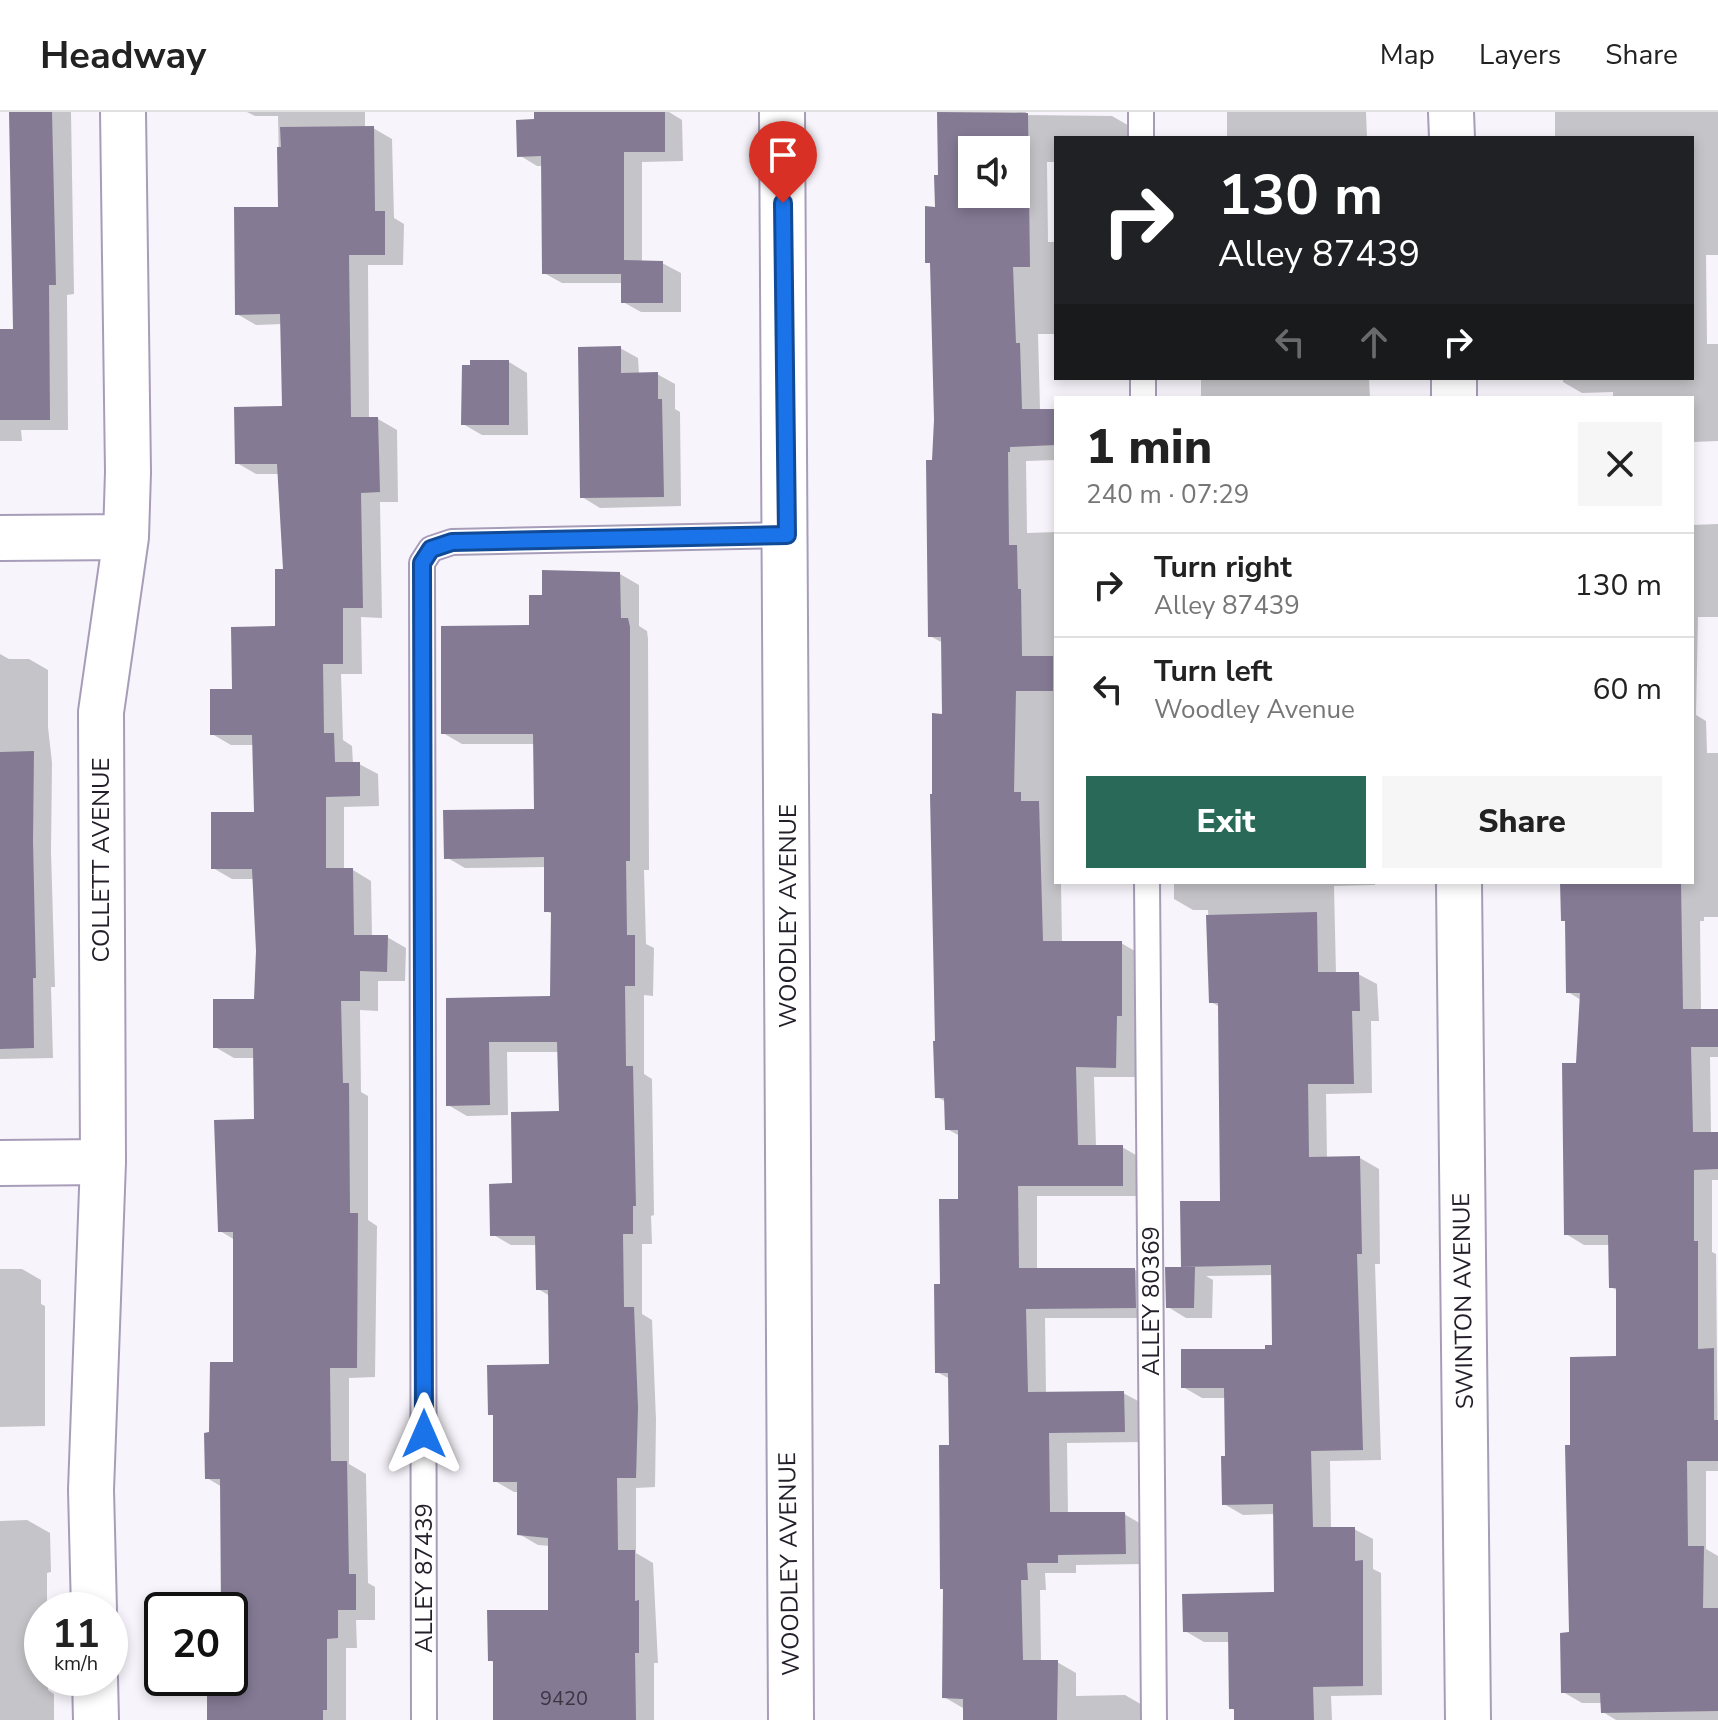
<!DOCTYPE html>
<html lang="en">
<head>
<meta charset="utf-8">
<style>
	body { margin:0; font-family:"Nunito Sans",sans-serif; background:#f6f6f6; color:#222; height:100vh; display:flex; flex-direction:column; font-size:30px; white-space:nowrap }
	* { box-sizing:border-box; margin:0 }
	p { font-size:26px; color:#767676 }
	.icon { flex:none; width:44px; height:44px; fill:none; stroke:currentColor; stroke-width:2; stroke-linecap:round; stroke-linejoin:round }
	.map { position:relative; flex:1; overflow:hidden }
	.side { position:absolute; left:1054px; top:284px; width:640px; height:488px; display:flex; flex-direction:column; background:#fff; border-radius:0px; box-shadow:0 4px 12px #0003 }
	.side>* { flex:none }
	.top-card { position:absolute; left:1054px; top:24px; width:640px; height:244px; border-radius:0px; box-shadow:0 4px 12px #0003; background:#202124; color:#fff; overflow:hidden }
	.buttons { position:absolute; left:958px; top:24px; display:grid; gap:16px }
	.buttons a { display:grid; place-items:center; width:72px; height:72px; border-radius:0px; background:#fff; box-shadow:0 4px 12px #0003; font-size:40px }
	.speed { position:absolute; left:24px; top:1480px; display:flex; gap:16px; font-size:40px; font-weight:700; text-align:center }
	.speed>* { display:grid; place-content:center; width:104px; height:104px; border-radius:50%; background:#fff; box-shadow:0 4px 12px #0003; line-height:1 }
	.speed small { font-size:20px; font-weight:400 }
	.speed .limit { border:4px solid #111; border-radius:12px; background:#fff; color:#111 }
	.pin { position:absolute; display:grid; place-items:center; width:68px; height:68px; color:#fff; margin:-82px -34px; border-radius:50% 50% 50% 0; rotate:-45deg; box-shadow:0 0 8px #0007 }
	.pin .icon { rotate:45deg }
	.me { position:absolute; width:88px; margin:-44px; rotate:0deg; stroke-linejoin:round; filter:drop-shadow(0 0 6px #0008) }
	.turn { display:flex; align-items:center; gap:28px; height:168px; padding:0 32px; font-size:36px }
	.turn .icon { width:104px; height:104px; stroke-width:2.5 }
	.turn b { display:block; font-size:56px; line-height:68px }
	.lanes { display:flex; align-items:center; height:76px; padding:0 32px; background:#0003; justify-content:center; gap:40px; direction:ltr }
	.lanes .off { opacity:.35 }
	.round { display:grid; place-items:center; flex:none; width:84px; height:84px; border-radius:0px; background:#f6f6f6 }
	.overview { display:flex; align-items:center; justify-content:space-between; height:136px; padding:0 32px }
	h1 { font-size:48px; font-weight:800; line-height:60px }
	.primary-button { display:flex; gap:16px; margin-top:auto; padding:16px 32px }
	.primary-button a { flex:1; height:92px; border-radius:0px; background:#286958; color:#fff; font-size:32px; font-weight:800; line-height:92px; text-align:center }
	.primary-button a+a { background:#f6f6f6; color:#222 }
	ul { padding:0; list-style:none }
	li { display:flex; align-items:center; gap:24px; height:104px; padding:0 32px; border-top:2px solid #e0e0e0 }
	li div { flex:1 }
	li b { display:block; font-size:30px }
	li em { font-style:normal }
	header { display:flex; align-items:center; gap:48px; box-sizing:border-box; height:112px; padding:0 40px; background:#fff; border-bottom:2px solid #e0e0e0 }
	header strong { font-size:38px }
	nav { display:flex; gap:44px; margin-inline-start:auto; font-size:28px }
	.map>svg:first-child { display:block }
	.shadow { fill:#0003; fill-rule:evenodd }
	.building { fill:#847a94; fill-rule:evenodd }
	.lines { fill:none; stroke-linecap:round; stroke-linejoin:round }
	.service-casing { stroke:#a89db9; stroke-width:28 }
	.minor-casing { stroke:#a89db9; stroke-width:48 }
	.primary-casing { stroke:#a89db9; stroke-width:48 }
	.service { stroke:#fff; stroke-width:24 }
	.minor { stroke:#fff; stroke-width:44 }
	.primary { stroke:#fff; stroke-width:44 }
	.route-casing { stroke:#114b97; stroke-width:20 }
	.route { stroke:#1a73e8; stroke-width:14 }
	.labels { text-anchor:middle; stroke-width:6; stroke-linejoin:round; paint-order:stroke }
	.number-label { font-size:20px; fill:#3b3544 }
	.street-label { font-size:24px; fill:#231e29; stroke:#fff }
</style>
</head>
<body>
<header>
<strong>Headway</strong>
<nav><a>Map</a><a>Layers</a><a>Share</a></nav>
</header>
<div class="map">
<svg width="1718" height="1608" viewBox="0 0 1718 1608">
	<rect width="100%" height="100%" fill="#f7f5fb"/>
	<path class="shadow" d="M11 0H71L74 182 67 183 68 318H21L22 329H0V219H15Z
		M247 0H365V16H373L392 27 394 106 404 112 403 153H368L369 307H378L397 318 398 390H380L382 506 361 505 362 562H341L343 628 352 634 353 652H359L378 662 379 694 344 695V758H353L371 769 372 825H387L406 836 405 869H378V899L360 898 361 980 368 984V1108L377 1114 375 1265 349 1266V1352L366 1362 368 1471 375 1475V1508H356L357 1536H346V1608H209V1566H230V1498H209H222V1375L207 1366 211 1322 235 1252V1128L220 1119 256 1009 255 946H234L215 935 256 889 258 839 255 767H232L213 756 256 702 254 633H231L212 622 234 579 277 516 285 459 279 362H256L237 351 284 296 282 212 256 213 237 202 280 97 278 4H255Z
		M536 0H669L682 8 683 49 642 50V150L662 151 681 161V200H641L623 190V171H562L544 161 543 54H537L519 43 536 9Z
		M939 0H1026V3L1112 4 1131 15V26H1056V50H1047L1048 130H1056V222H1038L1040 297H1056V348L1026 349 1027 421 1056 420V770H1061L1062 831H1121L1140 842V913H1135V965H1094L1096 1035H1122L1141 1046V1084H1037V1158H1135L1153 1168 1154 1206H1045L1046 1282 1123 1281 1142 1291 1143 1330 1067 1331 1068 1402H1124L1143 1413 1144 1452 1076 1453V1461H1045L1046 1478H1040L1041 1550H1057L1076 1561V1584L1125 1583 1144 1594V1608H965L963 1596 944 1585 951 1335 950 1267 937 1260 942 1174 960 1089V1024L947 1017 946 990 937 985 944 604 943 531 930 524 936 308 932 152 927 150 940 65ZM972 38H1016V82H972Z
		M1227 0H1366L1367 26H1227Z
		M1555 0H1718V143H1706L1707 232H1718V329L1692 330V286H1613V280L1582 281 1563 270V266H1692V26H1559L1555 24Z
		M620 236 638 246 639 262H657L675 272V297L680 300 681 394 600 396 582 385Z
		M509 250 527 261 528 323H482L463 312Z
		M1201 266H1369L1370 286H1201Z
		M1718 412V505H1698L1696 603 1706 609 1707 641H1718V805H1704V809H1700L1701 899H1718V945H1710L1711 1022H1718V1068H1712V1140L1716 1142 1718 1359H1706V1437L1718 1444V1608H1616L1603 1600V1591H1582L1563 1580 1571 1522 1572 1335 1618 1246V1179L1611 1175V1133H1584L1566 1122 1581 888 1568 880 1567 810 1563 808V770H1692V413Z
		M620 462 639 473V514L647 519 648 527 649 758H644L646 832 654 836 653 884 644 883V962L652 967 654 1103 651 1104 652 1132H642V1202L652 1208 656 1308 655 1375 636 1376V1441L653 1451 658 1551H654V1608H495V1551L490 1548 550 1500V1434L538 1433 519 1422V1380H514L495 1369V1304L490 1302 551 1254 550 1184 538 1177V1133H511L492 1122 514 1073 561 1001 559 940H507L508 1003 467 1004 448 993V888L552 886 553 802 546 799V755L465 756 446 745 536 699 535 632H462L443 621 531 514 544 485Z
		M0 542 9 547H29L48 558V615L52 651 51 740 55 875H51L53 946 0 947Z
		M1174 770H1375V773L1334 774 1336 862H1358L1377 872 1379 909H1371L1372 981 1326 982 1327 1047 1360 1046 1379 1057 1380 1152H1375L1381 1348 1330 1349 1331 1417H1354L1373 1427V1457L1381 1461 1382 1583 1331 1584 1332 1608H1236V1599L1231 1596 1230 1530H1204L1185 1519 1277 1482 1275 1402 1243 1403 1224 1392 1227 1346 1226 1286H1202L1183 1275 1274 1235 1273 1163 1206 1164 1213 1168 1212 1206H1186L1168 1195 1190 1157 1183 1153 1222 1091 1220 895 1211 890 1208 798H1193L1174 787Z
		M0 1157H22L41 1168V1192L45 1194V1314L0 1315Z
		M27 1408 50 1421 51 1460 47 1461V1498H42V1566H48V1578L54 1582V1608H0V1409Z"/>
	<path class="building" d="M9 0H52L56 173H49L50 308H0V217H13Z
		M534 0H665V40H624V148L663 149V191H621V162H542L541 44 517 45 516 8 534 7Z
		M937 0 1028 1 1030 155H1013L1016 231H1020L1022 297H1056V333L1010 335V340H1008L1009 433H1017L1018 477H1021L1022 544H1053V579H1016L1014 680H1021V689H1039L1043 829H1122V904H1117L1116 956 1076 955 1078 1033H1123V1074H1018L1019 1156H1135L1136 1196 1026 1197 1028 1280 1124 1279 1125 1320 1049 1321 1050 1400H1125L1126 1442 1058 1443V1451H1027L1028 1468H1021L1023 1548H1058L1057 1608H963V1587L942 1586 943 1477H940L939 1333H949L948 1261H935L934 1172H940L939 1087H958V1018H945L944 986H935L933 929H935L930 682H932V601L942 602 941 525H928L926 348H932L934 308 930 151H925V94L935 95 934 63H938ZM972 38H1016V82H972Z
		M374 14 375 99H385V143H349L351 305H378L380 380 361 381 363 496H343V552H323L324 621H334L335 650H360V684L326 685V756H353L354 823H388L387 860 360 859V889H341L343 971H349L350 1101H358L357 1256H330L331 1349H347L349 1462H356V1498H338V1526L327 1527V1598H323V1608H207V1566H230V1498H221L220 1367H205L204 1321 209 1320 210 1250H233V1120H218L214 1008 254 1007 253 936H213V887H254L256 839 252 757H211V700H254L252 623H210V577H232L231 515 275 514V457H283L277 352H235L234 295 282 294 280 202 235 203 234 95H278L277 35H281L280 15Z
		M621 234V261L658 260V287H662L664 385 580 386 578 235Z
		M470 248H509V313H461L462 253H470Z
		M542 458 620 460 621 506H628L630 515V749H626L627 823H635V874H625L626 954H633L636 1094H633V1122H623L624 1195H634L638 1296 636 1366H617L618 1438H635V1489L639 1488V1541H635L636 1608H493V1549H488L487 1498H548V1426L517 1423V1370H493V1303H488L487 1253 549 1252 548 1178H536L535 1124H490L489 1072 512 1071 511 1000 559 999 557 930H489L490 993 446 994V886L550 884 551 800H544V745L444 747 443 698 534 697 533 622H441V514L529 513V483H542Z
		M34 639 33 729 36 866H33L34 936 0 937V640Z
		M1560 770H1681L1683 897H1718V935H1691L1693 1020H1718V1057L1694 1058V1129H1698V1237L1714 1236V1308H1718V1349H1687L1688 1434H1704L1703 1496H1718V1599L1601 1601 1600 1581H1561L1560 1521 1569 1520 1565 1333H1570V1245L1616 1244V1176H1609L1608 1123H1564L1562 951H1576L1580 881H1566L1565 809H1561Z
		M1317 800 1318 860H1359L1360 899H1352L1354 972H1308L1309 1045 1360 1044 1362 1142H1357L1363 1338 1311 1339 1313 1415H1355V1449L1363 1448V1574L1313 1575 1314 1608H1234V1597H1229L1228 1520H1183L1182 1482 1274 1480 1273 1392 1222 1393 1221 1344H1225L1224 1276H1181V1237H1265V1233H1272L1271 1153 1181 1155 1180 1089H1220L1218 891H1209L1206 803Z
		M1165 1155H1195L1194 1196H1166Z"/>
	<g class="lines">
		<g class="service-casing">
			<path id="service" d="M1141 0V26
				M1143 266V286
				M1147 770 1154 1608
				M424 1608 422 451 431 437 452 430 787 423"/>
		</g>
		<g class="minor-casing">
			<path id="minor" d="M1451 0 1452 26
				M1454 266V286
				M0 426 126 425
				M1459 770 1468 1608
				M0 1051 103 1050
				M94 1498 91 1378 103 1050 101 600 126 425 128 360 123 0
				M95 1566 96 1608"/>
		</g>
		<g class="primary-casing">
			<path id="primary" d="M782 0C789 536 785 1072 791 1608"/>
		</g>
		<use href="#service" class="service"/>
		<use href="#minor" class="minor"/>
		<use href="#primary" class="primary"/>
	</g>
	<g class="lines">
		<g class="route-casing">
			<path id="route" d="M424 1322 422 451 431 437 452 430 787 423 783 91"/>
		</g>
		<use href="#route" class="route"/>
	</g>
	<g class="labels">
		<g class="number-label">
			<text x="564" y="1593">9420</text>
		</g>
		<g class="street-label">
			<text transform="translate(101 748) rotate(-90)" y="8">COLLETT AVENUE</text>
			<text transform="translate(788 804) rotate(-90)" y="8">WOODLEY AVENUE</text>
			<text transform="translate(1151 1189) rotate(-90)" y="8">ALLEY 80369</text>
			<text transform="translate(1463 1189) rotate(-91)" y="8">SWINTON AVENUE</text>
			<text transform="translate(789 1452) rotate(-91)" y="8">WOODLEY AVENUE</text>
			<text transform="translate(424 1466) rotate(-90)" y="8">ALLEY 87439</text>
		</g>
	</g>
</svg>
<div class="buttons">
<a><svg class="icon" aria-label="sound" viewBox="0 0 24 24"><path d="M4 9h4l5-4v14l-5-4H4zM17 9q2 3 0 6"/></svg></a>
</div>
<div class="speed"><div>11<small>km/h</small></div><div class="limit">20</div></div>
<div class="pin" style="left:783px;top:91px;background:#d93025"><svg class="icon" aria-label="arrive" viewBox="0 0 24 24"><path d="M6 21V4h12l-3 4 3 4H6"/></svg></div>
<svg class="me" style="left:424px;top:1322px" viewBox="-20 -20 40 40"><path d="M0-17L14 15 0 8-14 15z" fill="#1a73e8" stroke="#fff" stroke-width="4"/></svg>
<div class="top-card">
<div class="turn"><svg class="icon" aria-label="right" viewBox="0 0 24 24"><path d="M7 20v-9h11M14 6l5 5-5 5"/></svg><div><b>130 m</b>Alley 87439</div></div>
<div class="lanes"><svg class="icon off" aria-label="left" viewBox="0 0 24 24"><path d="M17 20v-9H6M10 6l-5 5 5 5"/></svg><svg class="icon off" aria-label="ahead" viewBox="0 0 24 24"><path d="M12 20V5M6 11l6-6 6 6"/></svg><svg class="icon" aria-label="right" viewBox="0 0 24 24"><path d="M7 20v-9h11M14 6l5 5-5 5"/></svg></div>
</div>
<section class="side">
<div class="overview"><div><h1>1 min</h1><p>240 m · 07:29</p></div><a class="round"><svg class="icon" aria-label="close" viewBox="0 0 24 24"><path d="M6 6l12 12M18 6L6 18"/></svg></a></div>
<ul>
<li><svg class="icon" aria-label="right" viewBox="0 0 24 24"><path d="M7 20v-9h11M14 6l5 5-5 5"/></svg><div><b>Turn right</b><p>Alley 87439</p></div><em>130 m</em></li>
<li><svg class="icon" aria-label="left" viewBox="0 0 24 24"><path d="M17 20v-9H6M10 6l-5 5 5 5"/></svg><div><b>Turn left</b><p>Woodley Avenue</p></div><em>60 m</em></li>
</ul>
<div class="primary-button"><a>Exit</a><a>Share</a></div>
</section>
</div>
</body>
</html>
